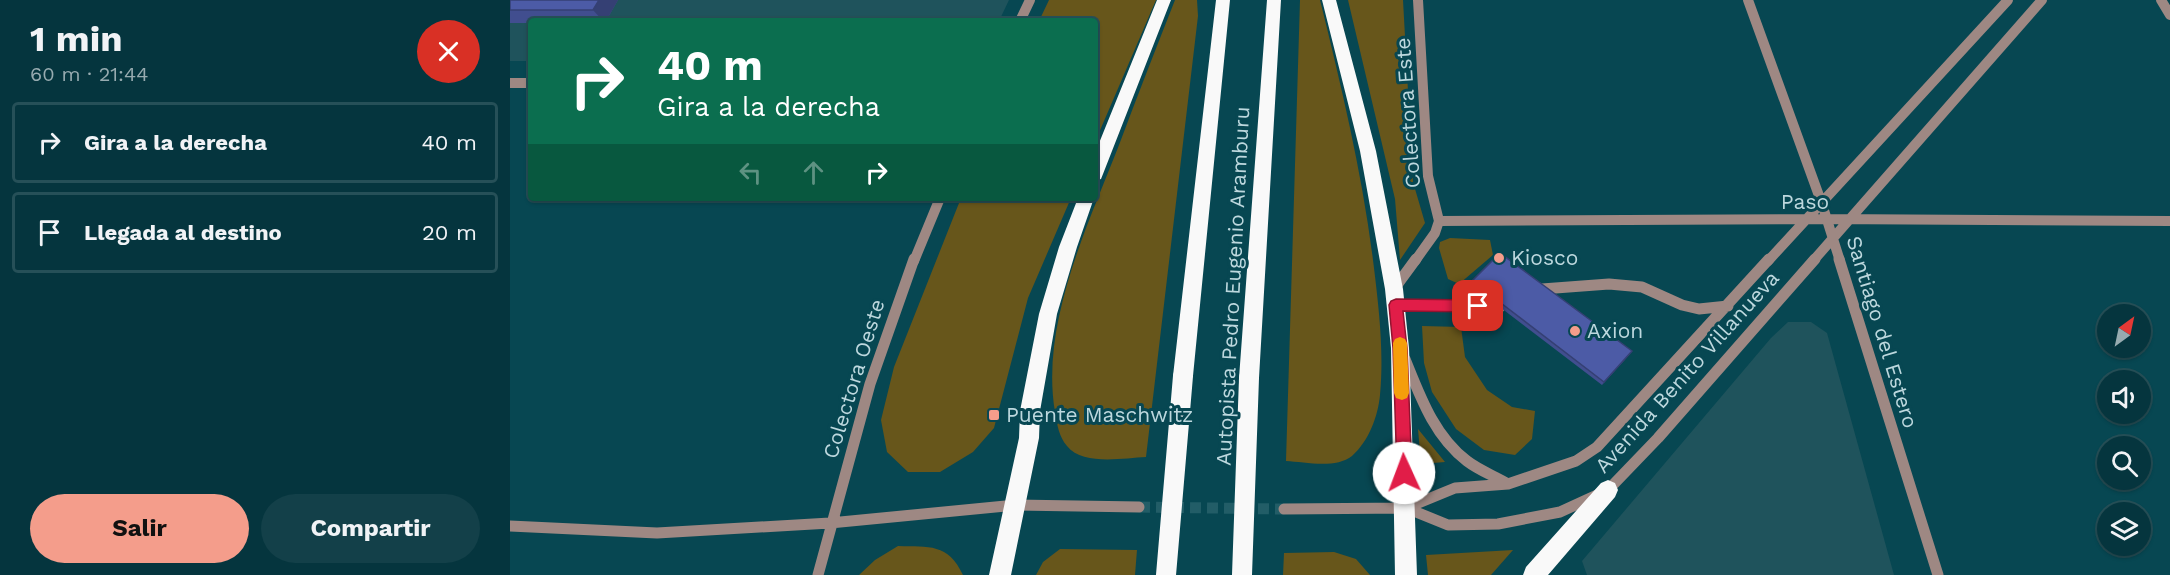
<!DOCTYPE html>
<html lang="es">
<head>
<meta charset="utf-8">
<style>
	body { margin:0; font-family:"Work Sans",sans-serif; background:#134049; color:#f1f3f6; height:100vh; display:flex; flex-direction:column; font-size:22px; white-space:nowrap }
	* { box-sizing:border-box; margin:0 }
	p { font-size:20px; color:#97abb0 }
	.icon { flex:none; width:33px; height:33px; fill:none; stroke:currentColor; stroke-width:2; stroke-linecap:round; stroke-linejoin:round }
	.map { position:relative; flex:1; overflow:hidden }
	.side { display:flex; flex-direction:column; background:#05353e; width:510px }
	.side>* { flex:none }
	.top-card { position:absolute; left:18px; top:18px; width:570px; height:183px; border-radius:6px; box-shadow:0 2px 4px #0004,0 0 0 2px #265058; background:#0b6e4f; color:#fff; overflow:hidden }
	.needle { width:39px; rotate:33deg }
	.buttons { position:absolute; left:1587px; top:304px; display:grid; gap:12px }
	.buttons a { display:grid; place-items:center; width:54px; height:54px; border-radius:50%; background:#05353e; box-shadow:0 2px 4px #0004,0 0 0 2px #265058; font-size:30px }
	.pin { position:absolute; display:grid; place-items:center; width:51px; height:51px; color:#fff; margin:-26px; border-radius:12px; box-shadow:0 3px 9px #0006 }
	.me { position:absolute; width:66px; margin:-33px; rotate:358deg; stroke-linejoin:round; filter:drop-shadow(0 0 4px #0008) }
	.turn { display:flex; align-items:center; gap:21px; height:126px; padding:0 30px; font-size:27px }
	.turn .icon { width:78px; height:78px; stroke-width:2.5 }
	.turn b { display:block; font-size:42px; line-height:51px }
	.lanes { display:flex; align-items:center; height:57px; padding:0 30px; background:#0003; justify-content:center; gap:30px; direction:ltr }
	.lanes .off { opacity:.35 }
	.round { display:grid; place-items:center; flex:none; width:63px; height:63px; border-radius:32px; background:#134049 }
	.headline { display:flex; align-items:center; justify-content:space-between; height:102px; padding:0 30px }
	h1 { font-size:36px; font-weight:700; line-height:45px }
	.action { display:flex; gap:12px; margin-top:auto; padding:12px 30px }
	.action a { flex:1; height:69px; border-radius:36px; background:#f49d8b; color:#111; font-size:24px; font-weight:700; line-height:69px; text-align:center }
	.action a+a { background:#134049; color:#f1f3f6 }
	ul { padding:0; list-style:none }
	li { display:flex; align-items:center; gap:18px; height:81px; margin:0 12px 9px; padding:0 18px; border:3px solid #265058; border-radius:6px }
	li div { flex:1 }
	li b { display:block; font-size:22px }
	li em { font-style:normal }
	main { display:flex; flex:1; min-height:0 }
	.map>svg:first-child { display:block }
	.built { fill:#1f535c }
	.green { fill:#67561b }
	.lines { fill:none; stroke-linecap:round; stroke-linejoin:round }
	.minor-tunnel { stroke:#225d67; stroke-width:11; stroke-dasharray:11 6; stroke-linecap:butt }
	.minor-far1 { stroke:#9e8883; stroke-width:10 }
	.minor { stroke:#9e8883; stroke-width:11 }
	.highway { fill:#f9f9f9; fill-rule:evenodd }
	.highway-bridge { stroke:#f9f9f9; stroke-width:20 }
	.wall { fill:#414e8f }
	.shaded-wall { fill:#354074 }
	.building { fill:#4c5ba6; stroke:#354074; stroke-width:1.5 }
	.route { fill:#e11d48; stroke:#92132f; stroke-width:1.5 }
	.slow { fill:#f59e0b }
	.poi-dot { fill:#f49d8b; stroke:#074752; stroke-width:2 }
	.labels { text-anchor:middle; stroke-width:6; stroke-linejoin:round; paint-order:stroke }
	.street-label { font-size:21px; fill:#bdd8de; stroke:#074752 }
	.poi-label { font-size:21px; fill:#bdd8de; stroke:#074752; text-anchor:start }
</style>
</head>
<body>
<main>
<section class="side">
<div class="headline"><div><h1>1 min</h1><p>60 m · 21:44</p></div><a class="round" style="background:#d93025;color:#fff"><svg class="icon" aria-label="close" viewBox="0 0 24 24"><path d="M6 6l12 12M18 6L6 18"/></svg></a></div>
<ul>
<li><svg class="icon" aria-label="right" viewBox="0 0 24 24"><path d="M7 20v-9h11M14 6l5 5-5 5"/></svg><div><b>Gira a la derecha</b></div><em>40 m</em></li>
<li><svg class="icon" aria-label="arrive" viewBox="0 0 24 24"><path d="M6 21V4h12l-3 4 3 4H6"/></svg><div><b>Llegada al destino</b></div><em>20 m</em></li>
</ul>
<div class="action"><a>Salir</a><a>Compartir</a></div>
</section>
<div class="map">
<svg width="1660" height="575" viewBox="0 0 1660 575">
	<rect width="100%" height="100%" fill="#074752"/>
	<path class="built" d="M0 0H499L489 21H21V61H0Z
		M1278 322H1301L1317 333 1384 575H1077L1072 561 1261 338Z"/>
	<path class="green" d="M539 0H646L585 142V21H529Z
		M665 0H687L688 16 636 457C613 458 573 466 557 446 549 437 547 424 545 412 530 324 578 225 609 145 627 97 646 48 665 0Z
		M790 0H810C832 89 853 177 864 268 869 309 874 353 870 395 868 416 859 441 842 456 826 469 795 462 776 461Z
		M838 0H893L903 182 915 223 890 260 885 199Z
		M451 198H561L518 298 484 428 463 452 430 472H398L377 452 371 420 384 367Z
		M940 238 980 240 983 255 949 284 938 279 929 248 930 242Z
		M912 326 951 327 955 357 977 390 1002 407 1025 411 1022 439 1005 455 974 450 946 429 922 392 914 363Z
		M908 429 935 462 911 464Z
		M388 546C419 547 438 543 453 575H349L365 560Z
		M550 549 627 550 625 575H526L533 562Z
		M1003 550 981 575H918L916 555Z
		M824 552 846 559 860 575H773L774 553Z"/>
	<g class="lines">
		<path class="minor-tunnel" d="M629 507 774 509"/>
		<path class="minor-far1" d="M908 0 918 176 929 221
			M1238 0 1312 204 1330 261
			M1651 0 1660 15
			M510 21 520 0
			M0 83H21
			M929 221 1316 219 1660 221
			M404 261 430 198
			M905 261 925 233 929 221
			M1258 261 1498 0
			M1303 261 1532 0"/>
		<path class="minor" d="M1329 259 1428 575
			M884 289 906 259
			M1032 289 1099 284 1132 287 1172 305 1189 309 1218 306
			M886 305 990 307
			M895 359C910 396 924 436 957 461 970 471 985 476 998 484
			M896 508 938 525 988 524 1050 512 1098 490 1148 438 1305 259
			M774 509 896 508 945 488 998 484 1066 461 1087 447 1259 259
			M0 526 147 533 320 523 506 505 629 507
			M308 575 360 384 404 259"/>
		<path class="highway" d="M647 0H661L593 174 591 179 585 181V153Z
			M706 0H720L683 376 680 382 673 385 666 382 663 376Z
			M757 0H771L749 378 746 384 739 387 732 384 729 378Z
			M812 0H826L866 151 893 289 899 348 907 575H885L881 348 875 289 850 151Z
			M568 198H584L567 247 547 314 530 411 529 438 501 575H479L509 438 510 411 529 314 549 247Z
			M1098 480 1105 483 1108 490 1105 497 1038 575H1013L1016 567 1091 483Z"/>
		<path class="highway-bridge" d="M656 575 673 376
			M732 575 739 378"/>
	</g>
	<path class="wall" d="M0 0H108L96 21H21V23H0Z
		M962 281 1122 351 1119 355 1092 385 961 285Z"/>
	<path class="shaded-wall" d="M89 0H108L96 21H93L83 10Z
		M1122 351 1119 355 1092 385 1094 382Z"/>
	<path class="building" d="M0 0H89L83 10H0Z
		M990 253 1122 351 1094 382 962 281Z"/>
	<path class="route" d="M886 299 968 300 973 302 975 306 973 310 968 312 893 311 897 348 902 473 900 478 894 480 889 478 887 473 883 348 879 305 881 301Z"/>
	<path class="slow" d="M890 337 895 339 897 343 899 393 897 398 892 400 886 398 884 393 883 343 885 339Z"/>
	<g class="poi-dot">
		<circle cx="989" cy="258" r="6"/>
		<circle cx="1065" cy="331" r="6"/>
		<rect x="478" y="409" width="12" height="12" rx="3"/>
	</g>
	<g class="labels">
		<g class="street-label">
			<text transform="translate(898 113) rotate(-94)" y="7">Colectora Este</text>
			<text x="1295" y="209">Paso</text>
			<text transform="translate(723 286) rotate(-87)" y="7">Autopista Pedro Eugenio Aramburu</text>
			<text transform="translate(1372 332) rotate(73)" y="7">Santiago del Estero</text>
			<text transform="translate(1177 372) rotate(-48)" y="7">Avenida Benito Villanueva</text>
			<text transform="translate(344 379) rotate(-73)" y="7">Colectora Oeste</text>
		</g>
		<g class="poi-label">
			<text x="1001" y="265">Kiosco</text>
			<text x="1077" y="338">Axion</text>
			<text x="496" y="422">Puente Maschwitz</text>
		</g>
	</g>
</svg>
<div class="buttons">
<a><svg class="needle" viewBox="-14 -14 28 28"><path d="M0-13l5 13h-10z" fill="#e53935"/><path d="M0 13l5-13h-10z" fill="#97abb0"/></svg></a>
<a><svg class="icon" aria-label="sound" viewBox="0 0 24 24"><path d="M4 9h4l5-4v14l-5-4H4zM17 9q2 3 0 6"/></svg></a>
<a><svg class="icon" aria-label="search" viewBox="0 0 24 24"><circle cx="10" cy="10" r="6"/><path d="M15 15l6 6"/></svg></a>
<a><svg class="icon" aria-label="layers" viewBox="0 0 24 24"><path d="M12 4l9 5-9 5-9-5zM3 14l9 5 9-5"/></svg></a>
</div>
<div class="pin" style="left:968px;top:306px;background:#d93025"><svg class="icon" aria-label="arrive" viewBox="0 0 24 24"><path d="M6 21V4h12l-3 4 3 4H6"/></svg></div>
<svg class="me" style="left:894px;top:473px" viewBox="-20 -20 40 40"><circle r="19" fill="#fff"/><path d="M0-13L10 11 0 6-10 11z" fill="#e11d48"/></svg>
<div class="top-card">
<div class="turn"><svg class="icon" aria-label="right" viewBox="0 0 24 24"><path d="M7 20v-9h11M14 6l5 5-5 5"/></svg><div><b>40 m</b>Gira a la derecha</div></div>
<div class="lanes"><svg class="icon off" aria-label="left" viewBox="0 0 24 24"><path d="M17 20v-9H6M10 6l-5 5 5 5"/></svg><svg class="icon off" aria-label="ahead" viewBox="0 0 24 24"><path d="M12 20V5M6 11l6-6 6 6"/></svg><svg class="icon" aria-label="right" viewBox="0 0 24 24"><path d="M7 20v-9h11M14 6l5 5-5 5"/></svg></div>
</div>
</div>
</main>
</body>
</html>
